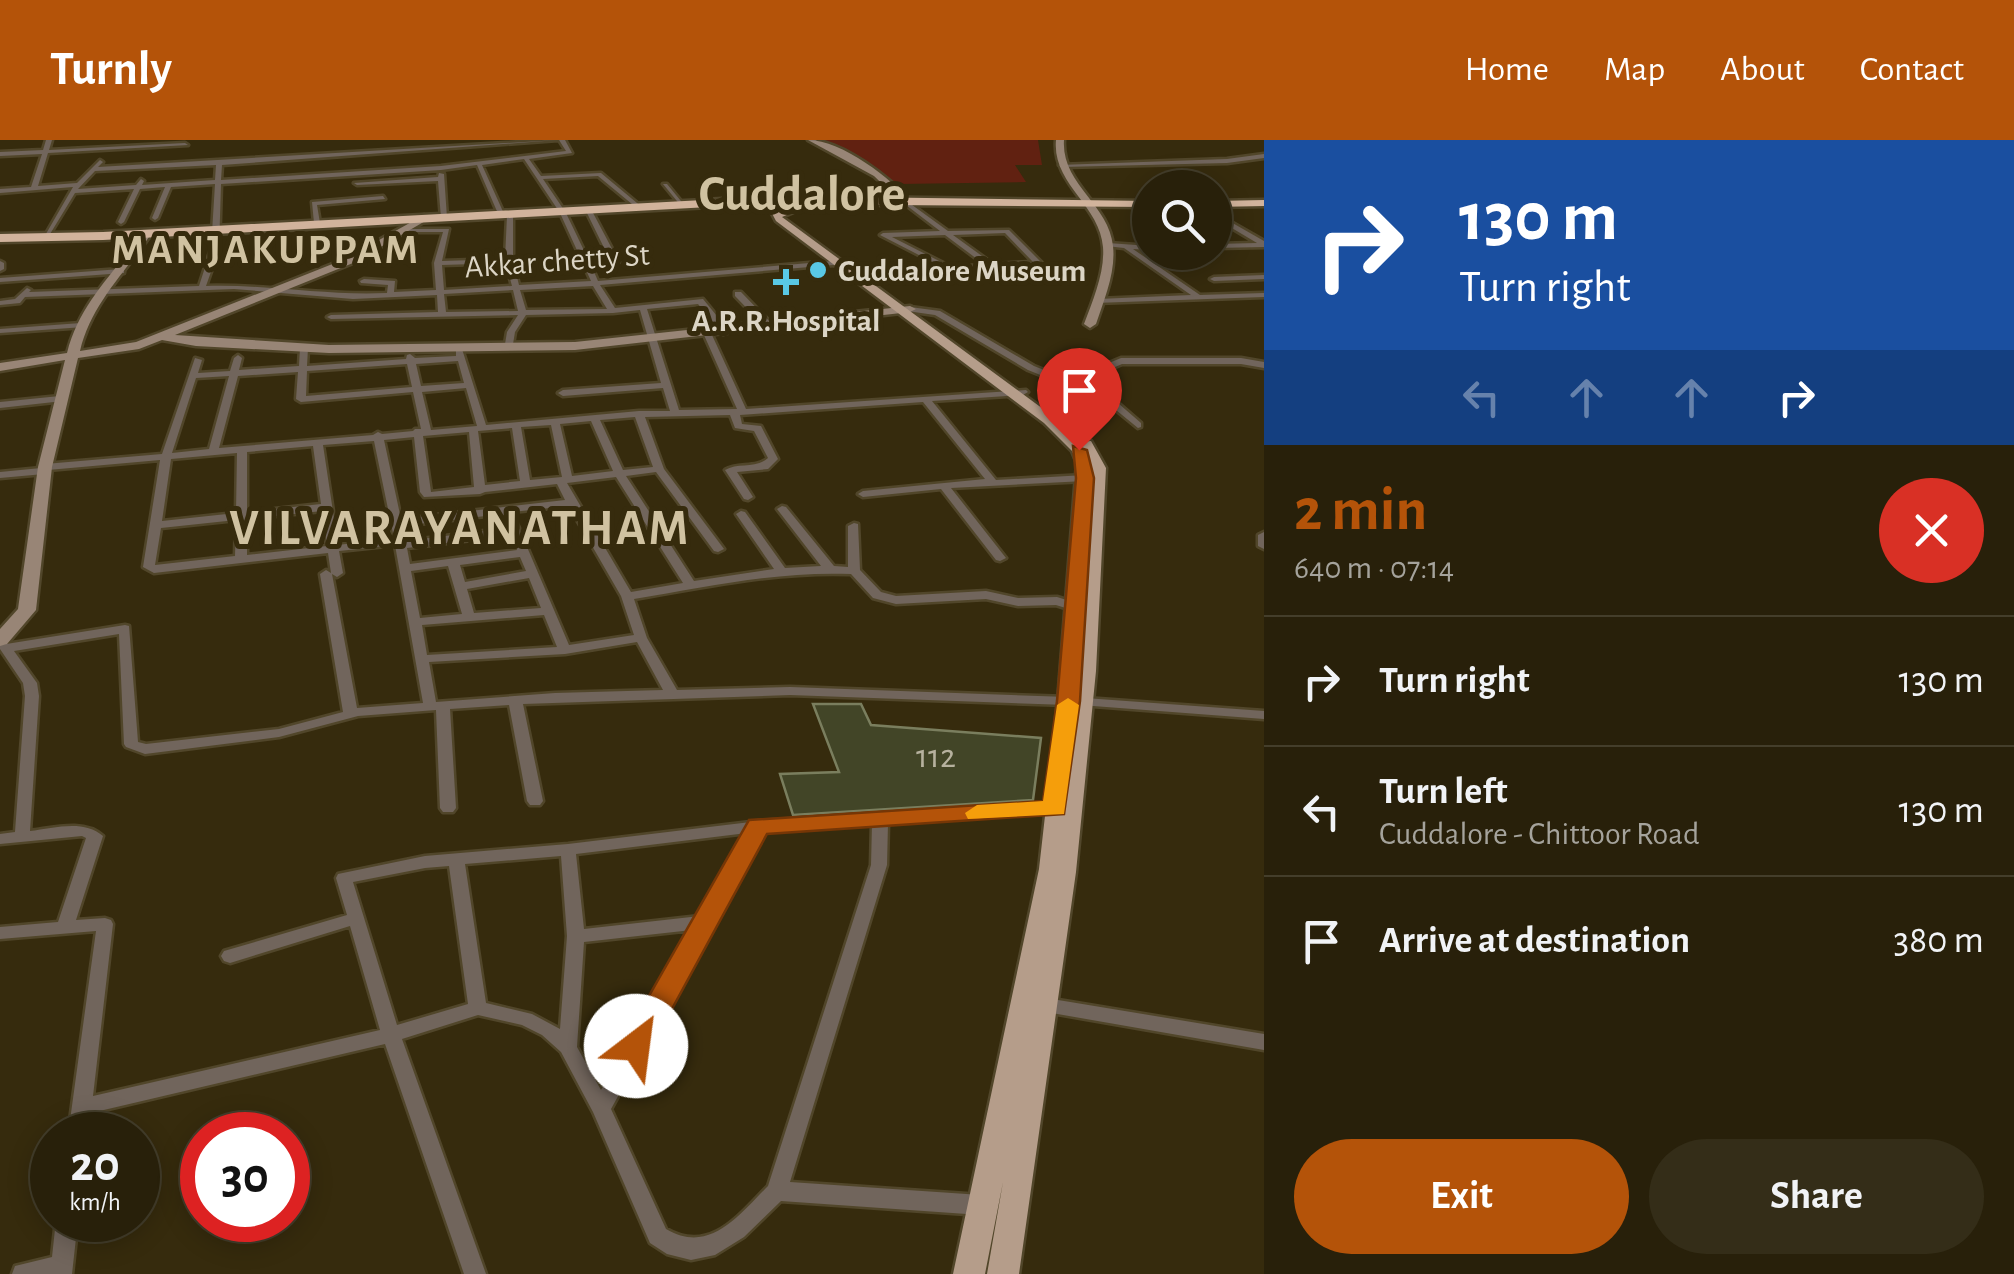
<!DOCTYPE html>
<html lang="en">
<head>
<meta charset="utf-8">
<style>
	body { margin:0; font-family:"Alegreya Sans",sans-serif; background:#342d18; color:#f1f3f6; height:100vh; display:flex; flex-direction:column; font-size:38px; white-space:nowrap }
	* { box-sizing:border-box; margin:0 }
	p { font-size:32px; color:#a5a39c }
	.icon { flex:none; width:55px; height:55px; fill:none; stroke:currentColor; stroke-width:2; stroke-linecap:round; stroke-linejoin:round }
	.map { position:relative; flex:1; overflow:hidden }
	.side { display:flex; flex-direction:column; background:#28200a; width:750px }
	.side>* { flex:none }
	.banner { background:#1a4fa0; color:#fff; overflow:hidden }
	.fabs { position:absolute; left:1132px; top:30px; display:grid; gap:20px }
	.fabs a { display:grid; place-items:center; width:100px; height:100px; border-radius:50%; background:#28200a; box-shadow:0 5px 25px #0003,0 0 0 2px #443e2b; font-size:50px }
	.speed { position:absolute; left:30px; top:972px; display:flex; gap:20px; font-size:50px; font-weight:700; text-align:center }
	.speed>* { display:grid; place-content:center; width:130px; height:130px; border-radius:50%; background:#28200a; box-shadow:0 5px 25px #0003,0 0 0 2px #443e2b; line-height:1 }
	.speed small { font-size:25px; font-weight:400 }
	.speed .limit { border:15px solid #d22; background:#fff; color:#111 }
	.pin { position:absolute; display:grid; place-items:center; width:85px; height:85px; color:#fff; margin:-102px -42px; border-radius:50% 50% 50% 0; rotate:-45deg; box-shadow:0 0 10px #0007 }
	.pin .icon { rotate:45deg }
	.me { position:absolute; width:110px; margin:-55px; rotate:30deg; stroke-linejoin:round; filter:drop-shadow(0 0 8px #0008) }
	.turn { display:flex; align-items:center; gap:35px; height:210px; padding:0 30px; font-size:45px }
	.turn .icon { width:130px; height:130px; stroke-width:2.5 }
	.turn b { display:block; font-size:70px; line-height:85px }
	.lanes { display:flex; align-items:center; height:95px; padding:0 30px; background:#0003; justify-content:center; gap:50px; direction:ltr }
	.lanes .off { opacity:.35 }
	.round { display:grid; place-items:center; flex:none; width:105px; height:105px; border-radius:52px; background:#342d18 }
	.headline { display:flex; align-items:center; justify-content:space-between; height:170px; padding:0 30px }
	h1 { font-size:60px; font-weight:700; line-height:75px; color:#b45309 }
	.button { display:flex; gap:20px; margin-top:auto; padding:20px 30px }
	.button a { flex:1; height:115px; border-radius:60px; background:#b45309; color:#fff; font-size:40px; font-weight:700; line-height:115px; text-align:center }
	.button a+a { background:#342d18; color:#f1f3f6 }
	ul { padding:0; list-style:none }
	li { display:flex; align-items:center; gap:30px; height:130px; padding:0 30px; border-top:2px solid #443e2b }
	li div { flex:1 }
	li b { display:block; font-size:38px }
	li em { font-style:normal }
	header { display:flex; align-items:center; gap:60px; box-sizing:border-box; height:140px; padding:0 50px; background:#b45309; color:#fff }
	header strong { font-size:48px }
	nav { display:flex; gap:55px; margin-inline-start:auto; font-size:35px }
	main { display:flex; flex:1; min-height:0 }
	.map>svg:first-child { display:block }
	.green { fill:#612111 }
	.building { fill:#424527; stroke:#7a7e5e; stroke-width:2.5 }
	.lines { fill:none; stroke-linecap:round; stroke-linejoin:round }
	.street-casing { stroke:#51462a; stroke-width:5 }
	.secondary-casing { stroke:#51462a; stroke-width:5 }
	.primary-casing { stroke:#51462a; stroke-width:5 }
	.highway-casing { stroke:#51462a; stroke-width:5 }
	.street { fill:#71655c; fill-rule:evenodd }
	.secondary { fill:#988576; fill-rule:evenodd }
	.primary { fill:#b59d8a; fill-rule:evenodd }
	.highway { fill:#d1b39c; fill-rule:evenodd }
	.route { fill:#b45309; stroke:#753606; stroke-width:2.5 }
	.slow { fill:#f59e0b }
	.poi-dot { fill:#59c8e5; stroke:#362b0d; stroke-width:4 }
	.labels { text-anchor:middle; stroke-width:10; stroke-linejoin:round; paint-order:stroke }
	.far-street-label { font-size:32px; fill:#dcd5c5; stroke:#362b0d }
	.far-poi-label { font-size:32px; font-weight:bold; fill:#dcd5c5; stroke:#362b0d; text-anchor:start }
	.number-label { font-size:35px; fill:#b6b19e }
	.far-district-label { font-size:42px; font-weight:bold; letter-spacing:2.5px; fill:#d0c2a1; stroke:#362b0d }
	.far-town-label { font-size:50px; font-weight:bold; fill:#d0c2a1; stroke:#362b0d }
	.district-label { font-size:50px; font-weight:bold; letter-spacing:2.5px; fill:#d0c2a1; stroke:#362b0d }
</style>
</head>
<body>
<header>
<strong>Turnly</strong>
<nav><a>Home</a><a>Map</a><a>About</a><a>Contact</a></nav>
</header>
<main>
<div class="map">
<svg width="1264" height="1134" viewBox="0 0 1264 1134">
	<rect width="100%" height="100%" fill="#362b0d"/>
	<path class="green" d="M819 0H1038L1042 25H1015L1026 42 899 44Z"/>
	<path class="building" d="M813 564H861L871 585 1041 598 1033 660 793 675 780 634 839 632Z"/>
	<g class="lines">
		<g class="street-casing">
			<path id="street" d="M46 0H52L49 10 185 3 188 5 48 13 38 46 77 43 100 20 103 22 98 27 558 0 222 25 221 40 441 26 566 11 559 0H565L572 13 529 19 541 36 601 33 643 68 638 69 598 36 543 39 566 73 589 121 610 120 586 71 589 69 592 71 619 122 615 124 591 125 598 141 845 120 849 122 845 124 600 145 615 168 703 159 730 192 723 194 698 164 647 169 679 270 737 269 704 195 708 193 712 195 746 269 1026 250 1028 252 1023 255 932 261 996 340 1085 335 1090 338 1085 341 951 348 1006 418 1000 421 996 420 941 349 863 357 858 354 863 351 985 339 923 262 740 275 742 284 761 286 778 319 768 329 737 332 753 357 748 360 744 359 725 330C738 322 756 329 768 318L754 291 735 288 730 275 645 277 664 329 724 409 718 412 714 411 656 332 626 336 694 441 774 429 736 374 741 371 745 372 785 428 821 426 777 369 782 366 786 367 834 426 848 427V386L854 383 858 384 860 430 881 452 896 456 986 451 1018 458 1057 457 1079 464 1081 467 1075 471 1056 465 1018 466 986 459 896 464 873 458 851 434C777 431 706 447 634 459L647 498 677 550 790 547 1068 557 1075 561 1068 565 790 555 523 564 543 661 540 665H530L527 661 509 565 450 569 456 668 453 672H443L440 668 436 570 358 576 279 597 145 614 126 607 124 604 119 494 14 511 37 543 39 556 30 691C54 688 84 679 103 696L76 780 105 778 111 780 113 784 93 956 380 890 350 786 230 823 224 821 221 816 224 811 347 775 336 738 338 734 425 716 568 704 759 681 1055 663 1060 664 1063 668 1060 672 888 683 887 725 790 1042 981 1055 988 1058 992 1065 988 1072 981 1075 781 1061 744 1097 715 1115 691 1120 667 1114 650 1103 593 972 561 912 542 895 522 885 478 875 402 899 486 1134H464L385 904 91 973 88 995H68L96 791 0 799V787L58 782 86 698 82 696 0 704V694L15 692 25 556 23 543 0 509V505L125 485 129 486 138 602 146 604 279 589 343 572 320 434 326 430 331 433 328 413 154 433 143 427 160 320 48 330V333L44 334 0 338V332L41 328V325L45 324 162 314 195 218 202 220 198 233 230 231 234 218 238 215 242 218 239 230 299 226 300 208 304 205 308 208 307 226 406 219 407 215 410 214 415 218 456 216V209H462L486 285 639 271H670L663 248 563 256 558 253 563 250 661 243 640 170 613 173 526 175 515 192 513 204 509 207 505 204 507 192 518 175 331 179 327 177 331 175 438 172 437 155 353 159 234 149 25 157 20 163 0 165V161L15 159 27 148 31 150 29 152 199 146 211 109 215 44 171 47 158 78 155 80 152 78 165 47 140 49 124 82 121 84 118 82 134 49 75 53 47 99H43L73 47 0 53V49L31 47 42 14 0 16V12L43 10ZM524 19 560 73 591 141 519 145 513 121V76L510 74 507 76 505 119 442 121 449 89H407L409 92H443L434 123 436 150 394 152 395 141 364 139 360 141 361 143 388 145 387 153C326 156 267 144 206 146L219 109 221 44 441 30 477 25 499 76 502 78 505 76 482 25ZM216 25 215 40 142 45 144 41 141 39 136 45 78 49 95 31ZM506 123 512 146 444 150 442 125ZM593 146 607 169 526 170 520 150ZM513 150 518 171 446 172 444 154ZM458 221 464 243 421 246 416 224ZM407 224 412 247 306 256 307 231ZM298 232 296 259 301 262 413 252 421 289H415L413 291 382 294 378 292 373 295 219 308 238 236ZM229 236 209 309 172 313 196 238ZM466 248 477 286 431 290 422 252ZM635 277 653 327 623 330 600 280ZM591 281 613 331 572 336 560 284ZM551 285 562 337 530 340 521 287ZM512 288 520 341 485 345 478 291ZM469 292 474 347 431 352 423 296ZM414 297 420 352 424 357 480 354 485 352 557 344 565 360 401 379 384 300ZM374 301 394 398 338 405 323 305ZM313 306 321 364 247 372V312ZM237 313 236 373 162 381 171 319ZM616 337 683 443 631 452 567 343ZM569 366 621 456 634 495 569 505 512 372ZM322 371 327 406 247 415V379ZM502 374 508 388 406 401 402 386ZM236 380 235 416 155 425 161 388ZM511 395 517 410 410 424 407 408ZM395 405 423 563 357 568 332 434 337 437 343 433 339 411ZM520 417 526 431 465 442 460 425ZM448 426 462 474 420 478 411 431ZM529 438 541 468 474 473 467 449ZM544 475 557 507 427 515 422 485ZM637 502 663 550 555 553 436 562 429 522 565 514ZM872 684 871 725 768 1046C739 1075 710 1115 666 1089L611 969 764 691ZM747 693 700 776 584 789 576 714ZM561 716 567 796 560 889 532 874 486 863 465 724ZM449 726 468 864 397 885 353 742 425 728ZM692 790 601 950 577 907 584 802Z
				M809 0H817L814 2Z
				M1264 14V18L1227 23 1062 27 1059 25 1227 19Z
				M439 33 444 34 447 78 444 80 441 78 438 41 357 45 354 43 438 37Z
				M663 44H667L685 66H681Z
				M383 56 385 59 317 65 320 83 317 85 314 83 312 62Z
				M908 62 948 91 1009 90 1043 124 1039 126 950 131 880 95 883 93 940 91 906 65ZM1005 93 1033 122 993 124 953 95ZM945 95 985 125 951 127 892 97Z
				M1215 73 1264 101V107L1215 108V104L1257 103 1215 78Z
				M1108 103 1150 106V110L1133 109 1200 155 1264 153V157L1095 163 1094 161 1098 159 1191 155 1124 108 1106 106Z
				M0 121 4 123V129L0 131Z
				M121 129H124V133L0 142V138Z
				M1264 135V139L1214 141 1210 139 1214 137Z
				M735 152H741L771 183V187H765L735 156Z
				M910 167 940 171 1034 226 1094 250 1109 223 1121 218H1241L1264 222V228L1241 224H1122L1115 227 1101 253 1111 257 1141 283V287L1138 288 1105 261 1028 230 935 175 907 171 906 169Z
				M81 183H84V187L0 193V189Z
				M60 256 65 259 63 261 0 268V262Z
				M1264 392V409L1258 406V395Z
				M1085 558 1264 571V579L1080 565 1078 562 1080 559Z
				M1046 858 1264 894V910L1046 872 1040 870 1037 865 1040 860Z
				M56 1080H78L72 1134H12L15 1126 52 1117Z"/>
		</g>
		<g class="secondary-casing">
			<path id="secondary" d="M808 0C842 0 892 39 913 64L905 66 874 36Z
				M1056 0H1064C1061 44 1109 64 1113 106 1116 132 1104 160 1096 184L1090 188 1084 184C1093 160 1105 132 1103 107 1100 65 1052 44 1056 0Z
				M424 75 427 80 353 123 175 195 329 205 575 202 910 166 916 169 910 172 575 210 329 213 196 206 162 200 139 209 78 218 52 327 36 470 7 504 0 506V489L18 469 38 327 65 220 0 231V223L67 213C80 162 114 134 143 92L151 94C125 133 91 164 80 211L136 202 345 119Z"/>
		</g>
		<g class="primary-casing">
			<path id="primary" d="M765 60H771L779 72 796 64 838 61V65L798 70 782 77 1054 277 1080 302 1091 301 1106 328 1096 531 1076 732 1019 1134H987L1003 1042 985 1134H953L1039 729 1058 561 1077 323 1072 311 1044 283 776 81ZM1091 327 1086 430 1084 445Z"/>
		</g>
		<g class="highway-casing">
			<path id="highway" d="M780 56 1150 61V67L764 64 103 100 0 102V94L103 92Z
				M1264 60V66L1215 67V61Z"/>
		</g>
		<use href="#street" class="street"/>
		<use href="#secondary" class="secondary"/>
		<use href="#primary" class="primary"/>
		<use href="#highway" class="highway"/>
	</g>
	<path class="route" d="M1073 306 1087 310 1094 338 1080 561 1064 674 767 694 647 915 636 919 625 915 621 906 625 898 749 680 1043 661 1057 561 1076 338Z"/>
	<path class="slow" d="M1068 558 1079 565 1064 674 968 679 965 673 977 665 1043 661 1057 565Z"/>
	<g class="poi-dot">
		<circle cx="818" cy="130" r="10"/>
		<path d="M781 127h10v10h10v10h-10v10h-10v-10h-10v-10h10z"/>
	</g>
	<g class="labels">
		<g class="far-street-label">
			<text transform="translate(557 120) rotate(-4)" y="11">Akkar chetty St</text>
		</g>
		<g class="far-poi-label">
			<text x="838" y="141">Cuddalore Museum</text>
			<text x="786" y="191" text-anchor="middle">A.R.R.Hospital</text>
		</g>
		<g class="number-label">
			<text x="936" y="627">112</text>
		</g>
		<g class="far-district-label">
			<text x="266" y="123">MANJAKUPPAM</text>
		</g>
		<g class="far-town-label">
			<text x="802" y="70">Cuddalore</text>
		</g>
		<g class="district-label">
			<text x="460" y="404">VILVARAYANATHAM</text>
		</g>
	</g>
</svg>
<div class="fabs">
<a><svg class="icon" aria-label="search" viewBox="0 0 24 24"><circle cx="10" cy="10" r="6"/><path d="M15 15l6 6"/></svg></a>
</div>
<div class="speed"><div>20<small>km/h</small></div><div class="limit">30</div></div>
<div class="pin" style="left:1079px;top:310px;background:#d93025"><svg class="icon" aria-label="arrive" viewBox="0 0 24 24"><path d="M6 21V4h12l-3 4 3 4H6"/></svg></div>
<svg class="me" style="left:636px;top:906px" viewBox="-20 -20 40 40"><circle r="19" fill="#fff"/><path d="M0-13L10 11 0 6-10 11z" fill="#b45309"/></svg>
</div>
<section class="side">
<div class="banner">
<div class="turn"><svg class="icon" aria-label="right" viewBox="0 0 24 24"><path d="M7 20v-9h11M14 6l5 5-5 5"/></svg><div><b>130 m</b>Turn right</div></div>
<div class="lanes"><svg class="icon off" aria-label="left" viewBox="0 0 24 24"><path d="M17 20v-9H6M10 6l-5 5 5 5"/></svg><svg class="icon off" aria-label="ahead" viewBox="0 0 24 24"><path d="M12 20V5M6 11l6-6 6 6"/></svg><svg class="icon off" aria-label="ahead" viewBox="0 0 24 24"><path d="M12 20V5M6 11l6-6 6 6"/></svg><svg class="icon" aria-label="right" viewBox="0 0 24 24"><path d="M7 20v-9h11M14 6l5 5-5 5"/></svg></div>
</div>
<div class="headline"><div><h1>2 min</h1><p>640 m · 07:14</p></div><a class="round" style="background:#d93025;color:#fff"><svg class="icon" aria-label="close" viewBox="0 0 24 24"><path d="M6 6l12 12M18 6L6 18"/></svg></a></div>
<ul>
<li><svg class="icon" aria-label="right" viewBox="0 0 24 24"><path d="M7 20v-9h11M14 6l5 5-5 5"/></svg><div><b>Turn right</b></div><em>130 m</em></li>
<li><svg class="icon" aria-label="left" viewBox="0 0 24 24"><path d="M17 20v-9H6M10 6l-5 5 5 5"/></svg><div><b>Turn left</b><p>Cuddalore - Chittoor Road</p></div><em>130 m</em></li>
<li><svg class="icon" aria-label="arrive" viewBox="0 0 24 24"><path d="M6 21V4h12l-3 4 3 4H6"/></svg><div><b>Arrive at destination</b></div><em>380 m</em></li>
</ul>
<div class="button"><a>Exit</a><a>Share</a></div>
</section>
</main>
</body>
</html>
